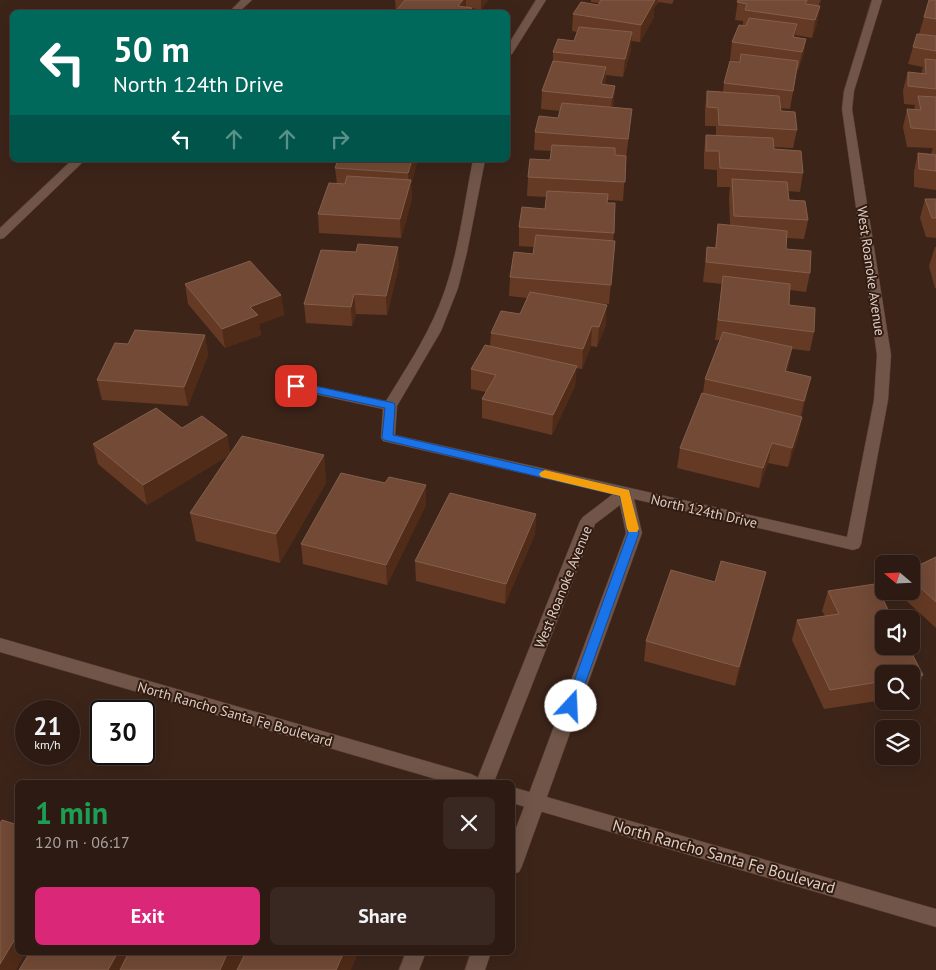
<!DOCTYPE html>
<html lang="en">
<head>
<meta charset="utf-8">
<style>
	body { margin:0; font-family:"PT Sans",sans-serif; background:#392821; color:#f1f3f6; height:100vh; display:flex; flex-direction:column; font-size:19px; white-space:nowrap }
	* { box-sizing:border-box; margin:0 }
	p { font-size:16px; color:#a7a1a0 }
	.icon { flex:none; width:28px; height:28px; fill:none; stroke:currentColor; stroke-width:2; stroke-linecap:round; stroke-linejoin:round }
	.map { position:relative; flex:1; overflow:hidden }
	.sheet { position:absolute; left:15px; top:780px; width:500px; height:175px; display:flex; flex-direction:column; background:#2d1b13; border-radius:8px; box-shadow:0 5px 20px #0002,0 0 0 1px #483933 }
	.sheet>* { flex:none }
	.guide { position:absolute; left:10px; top:10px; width:500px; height:152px; border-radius:8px; box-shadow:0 5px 20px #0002,0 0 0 1px #483933; background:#00695c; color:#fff; overflow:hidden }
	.needle { width:32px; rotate:289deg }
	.tools { position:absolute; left:875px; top:555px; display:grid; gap:10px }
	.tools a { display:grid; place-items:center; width:45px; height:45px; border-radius:8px; background:#2d1b13; box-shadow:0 5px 20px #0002,0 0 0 1px #483933; font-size:25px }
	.speed { position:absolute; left:15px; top:700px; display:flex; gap:10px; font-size:25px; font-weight:700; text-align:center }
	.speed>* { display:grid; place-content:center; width:65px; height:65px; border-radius:50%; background:#2d1b13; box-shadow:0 5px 20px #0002,0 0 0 1px #483933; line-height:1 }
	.speed small { font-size:12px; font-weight:400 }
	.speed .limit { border:2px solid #111; border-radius:8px; background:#fff; color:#111 }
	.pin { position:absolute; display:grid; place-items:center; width:42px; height:42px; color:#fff; margin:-21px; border-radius:10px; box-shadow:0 2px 8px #0006 }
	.me { position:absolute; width:55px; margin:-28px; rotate:20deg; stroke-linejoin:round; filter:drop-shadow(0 0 4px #0008) }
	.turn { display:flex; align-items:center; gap:18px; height:105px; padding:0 20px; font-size:22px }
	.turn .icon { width:65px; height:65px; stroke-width:2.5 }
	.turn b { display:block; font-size:35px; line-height:42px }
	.lanes { display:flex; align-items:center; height:48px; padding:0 20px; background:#0003; justify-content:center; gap:25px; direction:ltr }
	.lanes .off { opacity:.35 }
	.round { display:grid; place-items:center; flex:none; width:52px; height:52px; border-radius:8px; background:#392821 }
	.headline { display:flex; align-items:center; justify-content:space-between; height:85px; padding:0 20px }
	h1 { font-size:30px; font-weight:700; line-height:38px; color:#1e9e55 }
	.action { display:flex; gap:10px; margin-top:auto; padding:10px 20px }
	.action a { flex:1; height:58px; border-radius:8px; background:#db2777; color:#fff; font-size:20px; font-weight:700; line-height:58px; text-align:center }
	.action a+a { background:#392821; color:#f1f3f6 }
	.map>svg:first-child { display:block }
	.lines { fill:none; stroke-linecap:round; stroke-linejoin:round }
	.street-casing { stroke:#543f36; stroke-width:1 }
	.secondary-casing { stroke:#543f36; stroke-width:1 }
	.street { fill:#705548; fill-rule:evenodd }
	.secondary { fill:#705548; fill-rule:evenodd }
	.wall { fill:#653a24 }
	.shaded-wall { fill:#4f2b18 }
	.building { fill:#724a36; stroke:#835f4c }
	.route { fill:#1a73e8; stroke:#114b97 }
	.slow { fill:#f59e0b }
	.labels { text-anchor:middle; stroke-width:4; stroke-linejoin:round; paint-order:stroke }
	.street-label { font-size:14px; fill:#decec6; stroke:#321b10 }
	.near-street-label { font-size:16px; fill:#decec6; stroke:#321b10 }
</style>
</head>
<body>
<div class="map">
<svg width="936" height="970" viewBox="0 0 936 970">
	<rect width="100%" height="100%" fill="#3c2419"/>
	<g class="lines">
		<g class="street-casing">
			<path id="street" d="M241 0H252L239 12H229Z
				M536 0H546L512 54 508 55V45Z
				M872 0H882L854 91 852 109 891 355 888 400 861 544 859 548 853 550 634 499 642 533 522 866 519 872 512 874V839L626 533 620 505 595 524 494 782H476L580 521 583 517 613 494 383 441 381 438 383 409 296 390 291 389 289 386 291 383 296 382 386 401C405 370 425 340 439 306 458 260 463 209 473 160H485L467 252 458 288 441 331 397 406 395 435 847 537 874 400 877 355 842 109 844 91Z
				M72 160H85L4 238 0 239V228Z
				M406 952H426L419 970H399Z
				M471 952H491L485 970H465Z"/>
		</g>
		<g class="secondary-casing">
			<path id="secondary" d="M0 638 471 774 477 777 480 782H446L0 652Z
				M512 787 936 909V927L512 803Z"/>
		</g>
		<use href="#street" class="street"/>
		<use href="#secondary" class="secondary"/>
	</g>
	<path class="wall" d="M395 0H488L481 10 472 8 396 12Z
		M591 0H674L672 4 658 2 654 8V17L640 42 631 41V50L623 77 606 75 605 85 615 86 613 107 632 109 630 127 626 158 623 201 607 200V203L614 233 613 241H615L609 304 594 303 606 325 597 347 591 346 582 369 576 368 575 386 552 435 482 418V399L486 392 471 389V369L490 346 491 333 520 314 527 298 509 296 510 277 533 254 534 247 519 246V227L545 209 546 197 527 196 528 177 550 160 551 151 534 150 535 132 558 118 560 111 541 109 542 91 553 61V52L574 41 577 32 572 31 573 14 598 5 599 3 591 2Z
		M738 0H821L818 6H820L817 23 812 38 795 35V37L806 39 803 56 798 70H797L790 109 780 108 781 111 797 130 793 148 773 147 774 149 803 173 800 192 788 191 789 200 808 220 804 239 787 238 786 249 810 273 806 292 790 290 789 305 814 332 810 351 792 349 787 371 806 397 801 417H802L798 437 788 467 768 463 759 488 677 468 680 448 703 393 705 379 720 340H715L722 284 703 282 707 247 715 248 718 224 730 225 729 197 730 187H717V170L704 169V153L706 135H716V126H705V109L707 91 723 92 724 83 740 62V61L730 60 732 42 743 26V21L735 20Z
		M936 0V190L914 187V171L918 153 931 154 933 148 907 147 903 127 907 109 914 110 915 105 904 104 903 90 908 72 921 74 923 67 908 64 913 47 919 34 924 17Z
		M338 160H418L411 184 412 199 401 238 319 233 318 214 337 184 335 168Z
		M925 199H936V238L926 237 920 218Z
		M935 247H936V288H935L929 266Z
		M356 252 399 266 387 315 356 314 352 326 306 323 304 304Z
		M185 284 281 295 284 315 259 324 261 335 225 348 188 304Z
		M205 335 208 355 188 406 102 400 97 380 128 344Z
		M182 428 227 435 230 454 324 455 326 483 280 563 196 541 190 513 228 456 147 505 98 464 93 444Z
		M426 505 387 585 303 564 301 544Z
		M536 514 535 534 505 604 416 581 415 561Z
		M936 557V628L898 593V591H911V569Z
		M715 582 761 592 735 686 644 661 646 641Z
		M828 591 923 675 916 695H911V674H884V700L824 709 792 640 797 620 825 616 822 611Z"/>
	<path class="shaded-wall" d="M463 0H466V12L458 6Z
		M481 0H488L481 10Z
		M655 0H658L654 8V17L640 42 641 25Z
		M820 6 817 23 812 38 815 20Z
		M797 24 794 42 793 37Z
		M632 32 631 50 623 77 625 59Z
		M806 39 803 56 798 70 802 52Z
		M606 67 605 85 601 84Z
		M615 86 614 104 610 117 612 98Z
		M412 160H418L411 184 412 199 401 238 400 219 409 189 408 173Z
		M398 247 399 266 387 315 386 296Z
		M354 294 356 314 352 326 351 307Z
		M281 295 284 315 259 324 261 335 225 348 222 329 250 307Z
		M607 305 606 325 597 347 599 327Z
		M592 326 591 346 582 369 583 349Z
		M205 335 208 355 188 406 184 387Z
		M792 347 788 366 781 391 785 371Z
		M577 366 575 386 552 435 553 415Z
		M811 377 806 397 799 421 804 401Z
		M802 417 798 437 788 467 792 448Z
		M227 435 230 455 147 505 143 485Z
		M772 443 768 463 759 488 763 468Z
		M324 455 326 483 280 563 276 534Z
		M426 485V505L387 585 386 565Z
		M536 514 535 534 505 604 506 584Z
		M766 572 761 592 735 686 739 667Z
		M18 934V952H26L16 970H0V964Z
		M118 952H135L125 970H108Z
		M228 952H247L238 970H220Z
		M344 952H359L351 970H336Z"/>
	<path class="building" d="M405 0H463L458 6 472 8 469 12H395Z
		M601 0H655L641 25 573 14 581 2 598 5Z
		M738 0H807L805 4 820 6 815 20 745 10 747 4 737 2Z
		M929 0H936V19L924 17Z
		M749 18 797 24 793 37 806 39 802 52 732 42 739 25 746 26Z
		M579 27 632 32 625 59 553 52 558 39 574 41Z
		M917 34 936 36V51L913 47Z
		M741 54 798 61 793 91 724 83 730 61 740 62Z
		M925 59 936 60V89L908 86V72L926 74Z
		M553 61 606 67 601 84 615 86 612 98 542 91Z
		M707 91 779 96 781 111 795 112 797 130 719 125 718 108 707 107Z
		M918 96 936 97V130L911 128 907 109 921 110Z
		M562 103 632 109 628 139 535 132 539 116 558 118Z
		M706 135 773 138 774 149 801 151 803 173 720 168 719 151H706Z
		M552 145 615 148V155L626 156 625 182 528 177 530 159 550 160Z
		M918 153 936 155V171L919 169Z
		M338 160H412L408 173 335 168Z
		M347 176 411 180 400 219 318 214 329 183 345 184Z
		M732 179 787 182 789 200 805 201 808 220 734 216Z
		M547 191 608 194 607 203H615L614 233 519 227 522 207 545 209Z
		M925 199H936V218H932Z
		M718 224 787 231 786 249 811 251 810 273 706 262 707 247 716 248Z
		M536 235 615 241 611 285 510 277 514 252 533 254Z
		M358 244 398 247 386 296 354 294 351 307 304 304 321 250 356 252Z
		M250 261 281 295 250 307 258 315 222 329 185 284Z
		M723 276 790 284 789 305 815 308 814 332 718 320Z
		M530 292 607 305 599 327 592 326 583 349 491 333 501 311 520 314Z
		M135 330 205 335 184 387 97 380 115 343 128 344Z
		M723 332 792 347 785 371 811 377 804 401 705 379Z
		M485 345 577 366 553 415 482 399 496 375 471 369Z
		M702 393 802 417 792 448 772 443 763 468 680 448Z
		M156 408 182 428 202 416 227 435 143 485 93 444Z
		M242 436 324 455 276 534 190 513Z
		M341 473 385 483 389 477 426 485 386 565 301 544Z
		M450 493 536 514 506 584 415 561Z
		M936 557V602L911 579V569Z
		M721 561 766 572 739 667 646 641 671 570 715 582Z
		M875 584 893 619H884V646H908L923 675 911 677V674H884V681L830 690 797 620 839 614 828 591Z
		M2 820 18 825V934L0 964V823Z
		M30 952H118L108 970H19Z
		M129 952H228L220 970H120Z
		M246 952H344L336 970H237Z"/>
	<path class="route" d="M296 382 394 403 395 406 393 435 629 490 639 533 576 709 571 711 567 709 565 706 628 533 620 496 384 440 382 438 385 408 292 388 291 386Z"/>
	<path class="slow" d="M545 470 629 490 639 529 637 532H629L627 529 620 496 541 477 539 474 541 472Z"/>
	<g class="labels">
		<g class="street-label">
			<text transform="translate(871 271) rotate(82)" y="5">West Roanoke Avenue</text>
			<text transform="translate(704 511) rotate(13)" y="5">North 124th Drive</text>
			<text transform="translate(563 587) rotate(-68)" y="5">West Roanoke Avenue</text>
			<text transform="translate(235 714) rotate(16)" y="5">North Rancho Santa Fe Boulevard</text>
		</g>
		<g class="near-street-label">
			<text transform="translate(724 856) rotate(16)" y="6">North Rancho Santa Fe Boulevard</text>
		</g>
	</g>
</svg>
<div class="tools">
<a><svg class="needle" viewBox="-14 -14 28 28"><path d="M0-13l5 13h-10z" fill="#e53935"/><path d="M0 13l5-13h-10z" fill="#a7a1a0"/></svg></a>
<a><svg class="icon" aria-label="sound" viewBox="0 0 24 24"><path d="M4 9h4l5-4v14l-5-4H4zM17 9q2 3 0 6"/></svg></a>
<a><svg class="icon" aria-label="search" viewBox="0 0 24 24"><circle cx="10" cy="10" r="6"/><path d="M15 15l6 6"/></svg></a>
<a><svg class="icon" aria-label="layers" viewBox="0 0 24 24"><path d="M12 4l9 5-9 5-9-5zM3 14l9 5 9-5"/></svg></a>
</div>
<div class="speed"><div>21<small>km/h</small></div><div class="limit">30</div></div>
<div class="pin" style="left:296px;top:386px;background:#d93025"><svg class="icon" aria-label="arrive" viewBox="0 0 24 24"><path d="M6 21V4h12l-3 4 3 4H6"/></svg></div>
<svg class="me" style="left:571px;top:706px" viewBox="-20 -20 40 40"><circle r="19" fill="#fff"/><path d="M0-13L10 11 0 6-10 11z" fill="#1a73e8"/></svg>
<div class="guide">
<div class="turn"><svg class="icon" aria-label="left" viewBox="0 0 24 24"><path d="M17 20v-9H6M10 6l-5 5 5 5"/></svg><div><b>50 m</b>North 124th Drive</div></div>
<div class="lanes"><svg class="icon" aria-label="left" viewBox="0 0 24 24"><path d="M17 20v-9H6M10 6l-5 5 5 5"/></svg><svg class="icon off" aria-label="ahead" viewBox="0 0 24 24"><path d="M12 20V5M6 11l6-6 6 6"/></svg><svg class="icon off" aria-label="ahead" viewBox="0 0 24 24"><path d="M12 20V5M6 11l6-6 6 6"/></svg><svg class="icon off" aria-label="right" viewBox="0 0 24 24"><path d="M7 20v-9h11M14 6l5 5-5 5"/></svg></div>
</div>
<section class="sheet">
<div class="headline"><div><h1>1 min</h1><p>120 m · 06:17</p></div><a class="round"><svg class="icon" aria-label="close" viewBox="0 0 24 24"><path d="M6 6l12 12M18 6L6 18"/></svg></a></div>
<div class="action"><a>Exit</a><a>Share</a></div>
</section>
</div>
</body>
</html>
